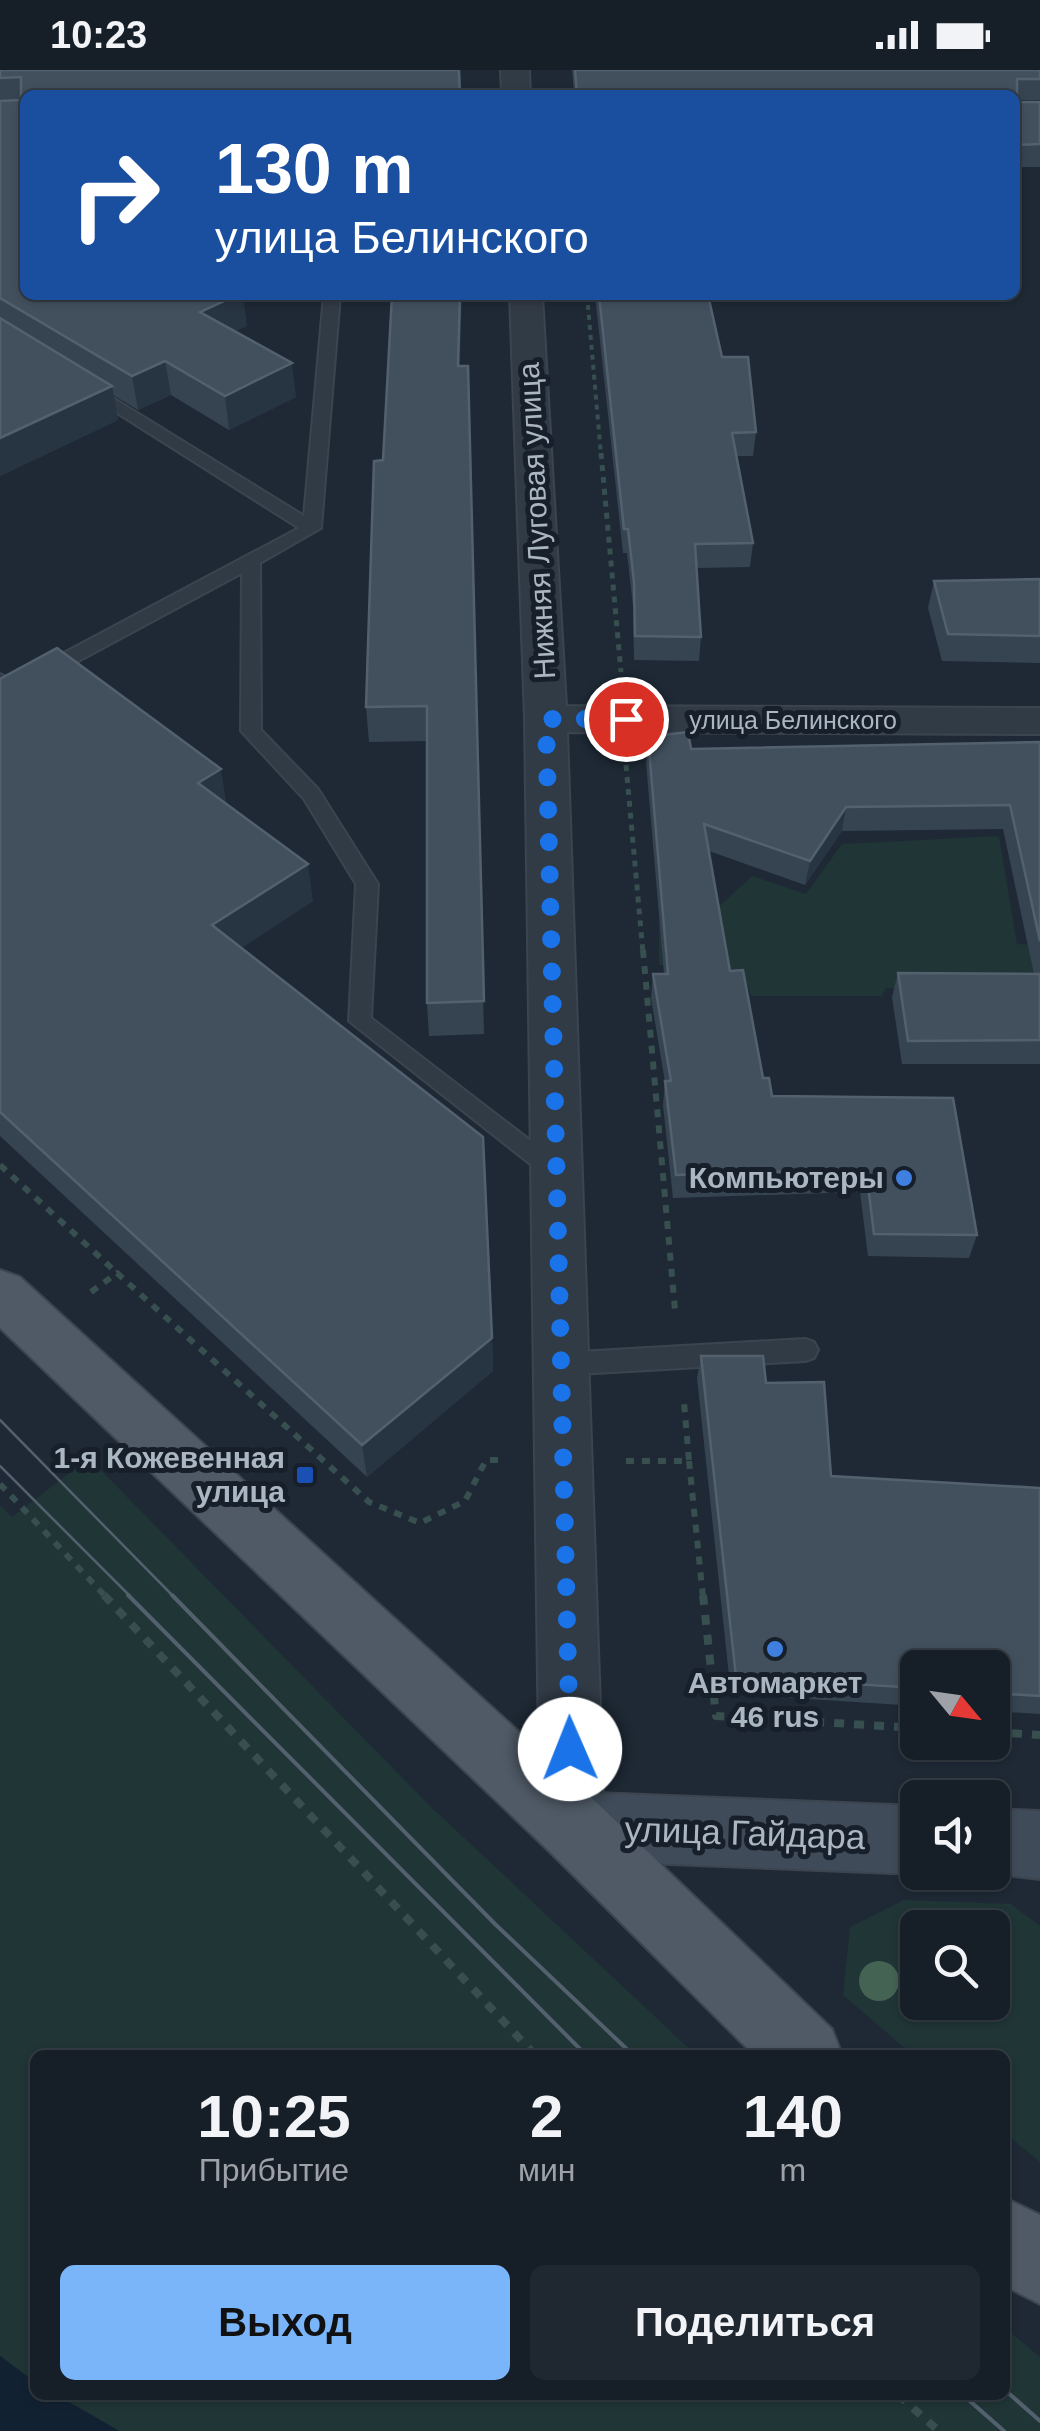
<!DOCTYPE html>
<html lang="ru">
<head>
<meta charset="utf-8">
<style>
	body { margin:0; font-family:Arial,sans-serif; background:#1f2730; color:#f1f3f6; height:100vh; display:flex; flex-direction:column; font-size:38px; white-space:nowrap }
	* { box-sizing:border-box; margin:0 }
	p { font-size:32px; color:#9ea2a8 }
	.icon { flex:none; width:55px; height:55px; fill:none; stroke:currentColor; stroke-width:2; stroke-linecap:round; stroke-linejoin:round }
	.map { position:relative; flex:1; overflow:hidden }
	.drawer { position:absolute; left:30px; top:1980px; width:980px; height:350px; display:flex; flex-direction:column; background:#161f28; border-radius:15px; box-shadow:0 2px 8px #0004,0 0 0 2px #353d45 }
	.drawer>* { flex:none }
	.top-card { position:absolute; left:20px; top:20px; width:1000px; height:210px; border-radius:15px; box-shadow:0 2px 8px #0004,0 0 0 2px #353d45; background:#1a4fa0; color:#fff; overflow:hidden }
	.needle { width:65px; rotate:119deg }
	.buttons { position:absolute; left:900px; top:1580px; display:grid; gap:20px }
	.buttons a { display:grid; place-items:center; width:110px; height:110px; border-radius:15px; background:#161f28; box-shadow:0 2px 8px #0004,0 0 0 2px #353d45; font-size:50px }
	.pin { position:absolute; display:grid; place-items:center; width:85px; height:85px; color:#fff; margin:-42px; border:5px solid #fff; border-radius:50%; box-shadow:0 2px 10px #0007 }
	.me { position:absolute; width:110px; margin:-55px; rotate:359deg; stroke-linejoin:round; filter:drop-shadow(0 0 8px #0008) }
	.turn { display:flex; align-items:center; gap:35px; height:210px; padding:0 30px; font-size:45px }
	.turn .icon { width:130px; height:130px; stroke-width:2.5 }
	.turn b { display:block; font-size:70px; line-height:85px }
	.eta { display:flex; justify-content:space-evenly; align-items:center; height:170px; text-align:center }
	.eta b { font-size:60px; font-weight:800; line-height:70px }
	.primary-button { display:flex; gap:20px; margin-top:auto; padding:20px 30px }
	.primary-button a { flex:1; height:115px; border-radius:15px; background:#7ab4f9; color:#111; font-size:40px; font-weight:800; line-height:115px; text-align:center }
	.primary-button a+a { background:#1f2730; color:#f1f3f6 }
	.status { display:flex; justify-content:space-between; align-items:center; height:70px; padding:0 50px; background:#161f28; direction:ltr }
	.status svg { height:28px; fill:currentColor }
	.map>svg:first-child { display:block }
	.green { fill:#203536; fill-rule:evenodd }
	.water { fill:#122132 }
	.lines { fill:none; stroke-linecap:round; stroke-linejoin:round }
	.lane-casing { stroke:#3b444f; stroke-width:4 }
	.street-casing { stroke:#3b444f; stroke-width:4 }
	.secondary-casing { stroke:#3b444f; stroke-width:4 }
	.primary-casing { stroke:#3b444f; stroke-width:4 }
	.path-far3 { stroke:#384f4f; stroke-width:4; stroke-dasharray:5 5; stroke-linecap:butt }
	.path-far2 { stroke:#384f4f; stroke-width:5; stroke-dasharray:6 6; stroke-linecap:butt }
	.path-far1 { stroke:#384f4f; stroke-width:6; stroke-dasharray:8 8; stroke-linecap:butt }
	.path { stroke:#384f4f; stroke-width:8; stroke-dasharray:10 10; stroke-linecap:butt }
	.lane { fill:#313b46; fill-rule:evenodd }
	.street { fill:#313b46; fill-rule:evenodd }
	.secondary { fill:#3f4b59; fill-rule:evenodd }
	.primary { fill:#4f5a66; fill-rule:evenodd }
	.tram-far1 { stroke:#53606d; stroke-width:2.5 }
	.tram { stroke:#53606d; stroke-width:4 }
	.tree { fill:#446353 }
	.wall { fill:#364452 }
	.shaded-wall { fill:#273441 }
	.building { fill:#42505e; stroke:#53606e; stroke-width:2.5 }
	.route { stroke:#1a73e8; stroke-width:18; stroke-dasharray:0 32.4 }
	.shop-dot { fill:#3f7fe0; stroke:#17202a; stroke-width:4 }
	.transit-dot { fill:#1a4fb4; stroke:#17202a; stroke-width:4 }
	.labels { text-anchor:middle; stroke-width:10; stroke-linejoin:round; paint-order:stroke }
	.far-street-label { font-size:25px; fill:#abb6c3; stroke:#17202a }
	.street-label { font-size:30px; fill:#abb6c3; stroke:#17202a }
	.poi-label { font-size:30px; font-weight:bold; fill:#abb6c3; stroke:#17202a; text-anchor:end }
	.near-street-label { font-size:35px; fill:#abb6c3; stroke:#17202a }
</style>
</head>
<body>
<div class="status"><b>10:23</b><svg viewBox="0 0 49 12"><path d="M0 12V9h3v3zM5 12V6h3v6zM10 12V3h3v9zM15 12V0h3v12zM26 1h20v11H26zM47 4h2v5h-2z"/></svg></div>
<div class="map">
<svg width="1040" height="2361" viewBox="0 0 1040 2361">
	<rect width="100%" height="100%" fill="#1e2935"/>
	<path class="green" d="M999 766 1017 874 1040 875V919L886 918 882 926H751L746 911 728 896 659 895V843L713 842 752 806 806 824 842 774Z
		M89 1388 429 1735 696 1985H35V2312L0 2286V1435L12 1447Z
		M904 1830 1011 1834 1040 1856V2092L1005 2063V1985H913L843 1925 850 1857ZM918 1858H992V1932H918Z
		M1005 2258 1040 2287V2361H119L57 2325H1005Z"/>
	<path class="water" d="M0 2286 35 2312V2325H57L119 2361H0Z"/>
	<g class="lines">
		<g class="lane-casing">
			<path id="lane" d="M324 225H340L321 458 260 493 261 660 318 719 378 814 371 948 566 1098 569 1105 557 1115 349 951 356 814 304 729 241 661 242 503 19 623 0 619V604L13 610 299 458 81 320 95 317 304 446Z
				M805 1269 814 1272 818 1280 814 1288 805 1291 561 1305 552 1302 548 1294 552 1286 561 1283Z"/>
		</g>
		<g class="street-casing">
			<path id="street" d="M501 0H529L530 25H502Z
				M510 225H542L566 636 1040 638V664L567 662 604 1756 595 1779 572 1788 549 1779 540 1756 525 649Z"/>
		</g>
		<g class="secondary-casing">
			<path id="secondary" d="M572 1722 918 1736V1802H922L918 1804 572 1790 548 1780 538 1756 548 1732Z
				M992 1739 1040 1741V1809L981 1802H992Z"/>
		</g>
		<g class="primary-casing">
			<path id="primary" d="M0 1200 20 1207 596 1732 832 1959 842 1985H754L548 1780 0 1258Z
				M1005 2128 1040 2145V2234L1005 2216Z"/>
		</g>
		<path class="path-far3" d="M587 225 601 385"/>
		<path class="path-far2" d="M601 383 621 602
			M626 695 643 883"/>
		<path class="path-far1" d="M643 880 675 1240
			M0 1095 117 1203
			M91 1222 117 1203 369 1432 420 1453 465 1431 486 1390H499
			M626 1391H689L684 1332
			M689 1391 703 1527
			M0 1414 106 1527"/>
		<path class="path" d="M104 1525 535 1985
			M703 1525 716 1646 918 1658
			M992 1662 1040 1665
			M898 2325 939 2361"/>
		<use href="#lane" class="lane"/>
		<use href="#street" class="street"/>
		<use href="#secondary" class="secondary"/>
		<use href="#primary" class="primary"/>
		<path class="tram-far1" d="M0 1350 174 1527
			M0 1396 131 1527"/>
		<path class="tram" d="M128 1525 586 1985
			M172 1525 495 1854 633 1985
			M1005 2320 1040 2351
			M963 2325 1004 2361"/>
	</g>
	<circle class="tree" cx="879" cy="1911" r="20"/>
	<path class="wall" d="M0 0H459L25 25V225L247 256 235 261 296 327 229 360 171 325 138 340 113 325 118 350 0 406Z
		M572 0H1040V30H1017V32H1040V97H1015V25H574Z
		M595 225H708L722 287 756 362 753 386H737L753 473 750 497 696 498 701 567 699 591 634 590 633 536 627 483H623Z
		M460 296H468L484 964 429 966 427 933V671L369 672 366 637 383 390Z
		M1040 509V593L942 591 928 538 934 511Z
		M0 609 227 734 313 831 241 878 492 1268 493 1301 367 1407 0 1066Z
		M648 667 691 679 1040 672V994H902L892 927 898 903 1034 904 1003 759 842 761 805 815 709 781 730 901 763 1008 772 1026 977 1165 969 1188 868 1186 860 1122 673 1128 663 1035 665 1012 651 928 653 904H664L646 692Z
		M701 1286 766 1313 831 1406 1040 1418V1644L992 1641V1598H918V1636L731 1624 697 1308Z"/>
	<path class="shaded-wall" d="M237 225H243L247 256 205 275 200 242Z
		M460 225H462L459 330 458 296Z
		M165 291 171 325 138 340 132 306Z
		M292 293 296 327 229 360 225 326Z
		M112 316 118 350 0 406V368Z
		M221 699 227 737 198 713Z
		M846 737 842 761 805 815 810 791Z
		M308 794 313 831 219 893 212 855Z
		M492 1268 493 1301 367 1407 362 1375Z"/>
	<path class="building" d="M0 0H459L460 25H25V225H237L200 242 292 293 225 326 165 291 132 306 0 228V31L21 30V7L0 8Z
		M575 0H1040V9H1017V32H1040V74L1015 75V25H577Z
		M392 225H460L458 296H468L484 931 427 933V636L366 637 374 391 383 390Z
		M599 225H708L722 287H748L756 362 732 363 753 473 695 474 701 567 635 566 634 512 628 459H624Z
		M0 248 112 316 0 368Z
		M1040 509V566L948 564 934 511Z
		M57 578 221 699 198 713 308 794 212 855 483 1067 492 1268 362 1375 0 1042V609Z
		M688 662 691 679 1040 672V871L1010 735 846 737 810 791 704 754 730 901 743 900 763 1008H769L772 1026 953 1028 977 1165 874 1164 866 1099 676 1105 665 1011H671L653 904H668L648 667Z
		M898 903 1040 904V970L908 971Z
		M701 1286H763L766 1313 824 1312 831 1406 1040 1418V1626L992 1623V1598H918V1618L736 1607Z"/>
	<g class="lines">
		<path class="route" d="M570 1679 546 649H626"/>
	</g>
	<g class="shop-dot">
		<circle cx="904" cy="1108" r="10"/>
		<circle cx="775" cy="1579" r="10"/>
	</g>
	<rect class="transit-dot" x="295" y="1395" width="20" height="20" rx="5"/>
	<g class="labels">
		<g class="far-street-label">
			<text x="793" y="659">улица Белинского</text>
		</g>
		<g class="street-label">
			<text transform="translate(537 451) rotate(-93)" y="10">Нижняя Луговая улица</text>
		</g>
		<g class="poi-label">
			<text x="884" y="1118">Компьютеры</text>
			<text x="285" y="1398">1-я Кожевенная<tspan x="285" dy="34">улица</tspan></text>
			<text x="775" y="1623" text-anchor="middle">Автомаркет<tspan x="775" dy="34">46 rus</tspan></text>
		</g>
		<g class="near-street-label">
			<text transform="translate(745 1763) rotate(2)" y="12">улица Гайдара</text>
		</g>
	</g>
</svg>
<div class="buttons">
<a><svg class="needle" viewBox="-14 -14 28 28"><path d="M0-13l5 13h-10z" fill="#e53935"/><path d="M0 13l5-13h-10z" fill="#9ea2a8"/></svg></a>
<a><svg class="icon" aria-label="sound" viewBox="0 0 24 24"><path d="M4 9h4l5-4v14l-5-4H4zM17 9q2 3 0 6"/></svg></a>
<a><svg class="icon" aria-label="search" viewBox="0 0 24 24"><circle cx="10" cy="10" r="6"/><path d="M15 15l6 6"/></svg></a>
</div>
<div class="pin" style="left:626px;top:649px;background:#d93025"><svg class="icon" aria-label="arrive" viewBox="0 0 24 24"><path d="M6 21V4h12l-3 4 3 4H6"/></svg></div>
<svg class="me" style="left:570px;top:1679px" viewBox="-20 -20 40 40"><circle r="19" fill="#fff"/><path d="M0-13L10 11 0 6-10 11z" fill="#1a73e8"/></svg>
<div class="top-card">
<div class="turn"><svg class="icon" aria-label="right" viewBox="0 0 24 24"><path d="M7 20v-9h11M14 6l5 5-5 5"/></svg><div><b>130 m</b>улица Белинского</div></div>
</div>
<section class="drawer">
<div class="eta">
<div><b>10:25</b><p>Прибытие</p></div>
<div><b>2</b><p>мин</p></div>
<div><b>140</b><p>m</p></div>
</div>
<div class="primary-button"><a>Выход</a><a>Поделиться</a></div>
</section>
</div>
</body>
</html>
